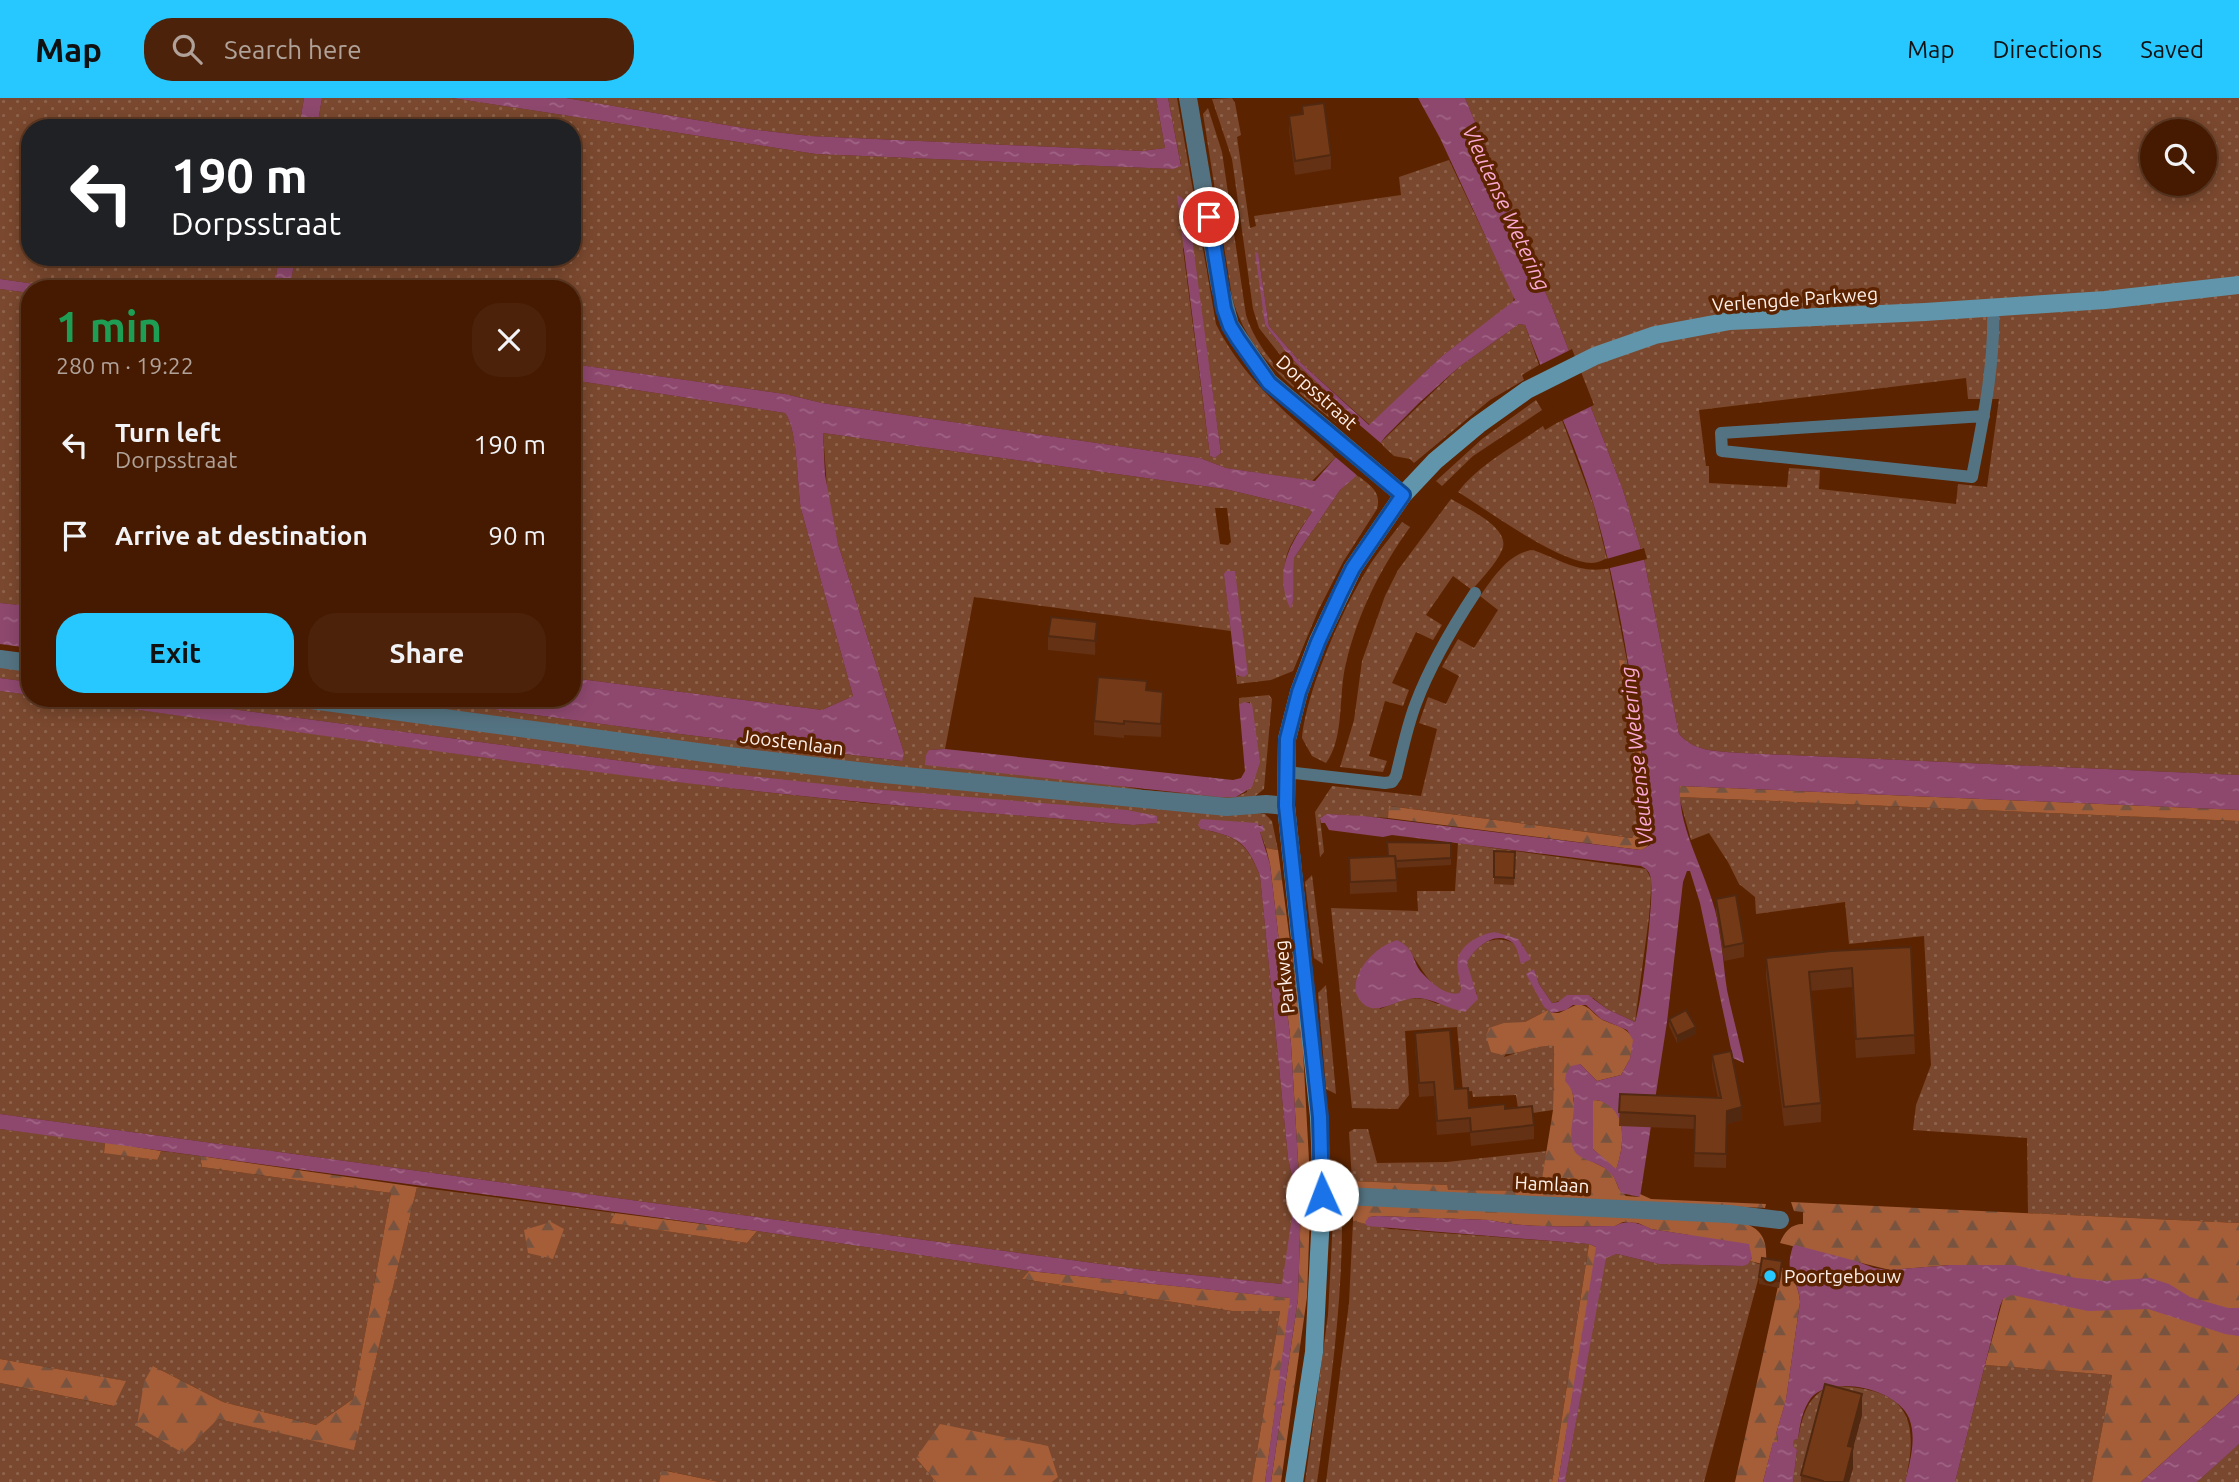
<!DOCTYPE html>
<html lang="en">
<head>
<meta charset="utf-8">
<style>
	body { margin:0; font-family:Ubuntu,sans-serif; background:#4c230a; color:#f1f3f6; height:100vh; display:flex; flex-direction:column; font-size:26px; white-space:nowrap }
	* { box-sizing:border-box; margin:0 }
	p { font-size:23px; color:#b0a199 }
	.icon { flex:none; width:38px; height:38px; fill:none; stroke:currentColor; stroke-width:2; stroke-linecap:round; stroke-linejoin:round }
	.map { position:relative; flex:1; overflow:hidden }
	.details { position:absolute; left:21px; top:182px; width:560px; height:427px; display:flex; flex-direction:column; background:#451a00; border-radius:28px; box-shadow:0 4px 18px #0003,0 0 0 2px #5d3822 }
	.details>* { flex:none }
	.guide { position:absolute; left:21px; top:21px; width:560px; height:147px; border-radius:28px; box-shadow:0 4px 18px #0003,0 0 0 2px #5d3822; background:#202124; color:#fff; overflow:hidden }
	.buttons { position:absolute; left:2140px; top:21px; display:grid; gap:14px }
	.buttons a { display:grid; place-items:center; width:77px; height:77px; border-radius:50%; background:#451a00; box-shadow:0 4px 18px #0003,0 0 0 2px #5d3822; font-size:35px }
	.pin { position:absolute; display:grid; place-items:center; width:60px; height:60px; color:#fff; margin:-30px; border:4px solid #fff; border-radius:50%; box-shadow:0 2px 7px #0007 }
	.me { position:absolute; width:77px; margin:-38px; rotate:358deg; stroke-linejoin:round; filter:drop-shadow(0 0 5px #0008) }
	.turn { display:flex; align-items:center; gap:24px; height:147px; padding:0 35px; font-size:32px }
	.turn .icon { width:91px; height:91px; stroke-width:2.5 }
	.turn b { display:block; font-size:49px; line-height:60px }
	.round { display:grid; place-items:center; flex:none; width:74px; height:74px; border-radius:28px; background:#4c230a }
	.summary { display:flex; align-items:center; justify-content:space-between; height:119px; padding:0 35px }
	h1 { font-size:42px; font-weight:700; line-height:52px; color:#1e9e55 }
	.primary-button { display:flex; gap:14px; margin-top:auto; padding:14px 35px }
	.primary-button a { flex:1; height:80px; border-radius:28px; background:#27c8ff; color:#111; font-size:28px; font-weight:700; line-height:80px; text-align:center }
	.primary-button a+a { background:#4c230a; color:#f1f3f6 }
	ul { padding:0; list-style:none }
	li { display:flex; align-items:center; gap:21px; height:91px; padding:0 35px }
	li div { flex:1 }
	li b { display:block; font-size:26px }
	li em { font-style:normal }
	header { display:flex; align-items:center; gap:42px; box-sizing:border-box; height:98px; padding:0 35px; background:#27c8ff; color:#111 }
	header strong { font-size:33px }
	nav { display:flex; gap:38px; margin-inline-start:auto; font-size:24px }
	.search { width:490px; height:63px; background:#4c230a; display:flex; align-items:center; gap:18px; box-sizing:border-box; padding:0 24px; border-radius:28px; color:#b0a199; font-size:26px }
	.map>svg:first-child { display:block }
	.grass { fill:url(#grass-dots); fill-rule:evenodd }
	.forest { fill:url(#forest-firs) }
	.water { fill:url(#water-ripples); fill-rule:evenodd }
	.pier { fill:#5c2300 }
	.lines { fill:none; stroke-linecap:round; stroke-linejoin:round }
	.lane { stroke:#547382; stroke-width:12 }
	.street { stroke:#547382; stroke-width:18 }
	.secondary { stroke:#6195ab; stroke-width:18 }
	.wall { fill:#643114 }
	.shaded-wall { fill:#512810 }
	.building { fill:#743917; stroke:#512810; stroke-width:2 }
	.route-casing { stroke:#114b97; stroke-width:18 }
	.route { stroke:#1a73e8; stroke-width:12 }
	.poi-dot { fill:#27c8ff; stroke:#5c2300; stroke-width:2.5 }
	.labels { text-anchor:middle; stroke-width:7; stroke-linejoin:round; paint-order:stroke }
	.street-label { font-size:19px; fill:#feefe8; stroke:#5c2300 }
	.poi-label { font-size:19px; fill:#feefe8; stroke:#5c2300; text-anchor:start }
	.water-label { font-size:21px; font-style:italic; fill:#faa8d3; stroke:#5c2300 }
</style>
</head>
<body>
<header>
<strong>Map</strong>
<div class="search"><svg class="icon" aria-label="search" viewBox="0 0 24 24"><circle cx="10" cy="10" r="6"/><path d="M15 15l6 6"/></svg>Search here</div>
<nav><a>Map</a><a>Directions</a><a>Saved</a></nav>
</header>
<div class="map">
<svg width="2239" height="1384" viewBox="0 0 2239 1384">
	<defs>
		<pattern id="grass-dots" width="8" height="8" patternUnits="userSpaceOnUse" patternTransform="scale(1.75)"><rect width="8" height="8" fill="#7a482e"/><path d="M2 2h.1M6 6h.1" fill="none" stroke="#8e634c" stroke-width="1.8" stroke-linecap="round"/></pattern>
		<pattern id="forest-firs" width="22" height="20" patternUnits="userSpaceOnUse" patternTransform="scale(1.75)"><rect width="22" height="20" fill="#a55e38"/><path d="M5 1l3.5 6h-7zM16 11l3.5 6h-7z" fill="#78533f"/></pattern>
		<pattern id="water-ripples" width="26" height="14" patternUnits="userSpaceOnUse" patternTransform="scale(1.75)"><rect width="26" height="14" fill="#8e486e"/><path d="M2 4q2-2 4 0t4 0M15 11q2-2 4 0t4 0" fill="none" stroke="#9f6383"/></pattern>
	</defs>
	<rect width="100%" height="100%" fill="#5c2300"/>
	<path class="grass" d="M0 0H304L299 30H30V159H279L274 191H70L0 181Z
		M322 0H452L816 56 1173 71 1181 67 1168 0H1177L1216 226C1242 280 1291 320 1336 359L1312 383 1226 370 1200 360 822 305 785 296 572 266V191H290L295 159H572V30H317ZM1192 146 1221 355 1215 360 1210 358 1183 151 1185 147Z
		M566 0H1156L1165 50 1142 53 810 38 750 31Z
		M1232 0 1235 5 1241 37 1237 39 1250 130 1256 128 1254 118 1401 97 1399 79 1449 62 1514 198 1513 205 1442 258 1370 327 1300 264 1269 228 1258 156 1265 227 1290 259 1359 324V327L1323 297 1302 285 1259 230 1253 211 1232 61 1212 1Z
		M1465 0H2239V677L1742 655C1719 653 1696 655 1679 636L1644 461 1623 392 1552 209 1530 161 1519 128ZM2152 33H2205V86H2152ZM1966 280 1968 301H1999L1987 389 1958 386 1956 406 1819 391 1820 372 1789 370 1787 389 1709 385V368H1706L1699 312Z
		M1208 10 1222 54 1246 217C1254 244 1279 275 1300 293 1306 298 1314 299 1320 303 1331 311 1340 321 1349 329L1346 333C1300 296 1248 259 1232 199L1203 16Z
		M0 191 30 195V508L0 505Z
		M1519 226 1525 227 1539 267 1522 277 1524 282 1490 302 1414 365 1410 361 1394 358 1380 345 1459 269Z
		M572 282 785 315C798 332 797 386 801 411L853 598 822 612 572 580Z
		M1536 302 1542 312 1473 358 1442 388 1436 383 1482 341Z
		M1562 322 1594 408 1607 461C1601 462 1598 465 1592 465 1557 464 1489 413 1458 394 1479 366 1515 348 1543 328L1545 332Z
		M823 335 1225 391 1309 411 1312 414C1287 450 1276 464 1292 509L1294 460 1340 392 1356 376C1369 387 1382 393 1377 411L1343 464 1318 513 1293 573 1271 582 1237 586 1236 577 1239 579 1224 476 1231 533 974 499 945 651 929 652 1143 692 1236 699 1247 694 1250 604 1239 606V600L1269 597 1272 601 1264 691 1249 703 922 675 327 600H410L639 631 901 663 904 655 838 446 828 403ZM1215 410H1227L1231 444 1228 447 1220 446Z
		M1451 401C1466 410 1512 430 1502 452 1496 466 1482 480 1472 492L1453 478 1426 517 1442 527 1433 542 1416 534 1392 585 1409 592 1403 608 1385 603 1369 658 1387 663 1383 674 1340 669 1354 622 1362 563 1385 498 1398 472Z
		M1402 424 1410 429C1380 471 1358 515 1346 565 1338 596 1345 639 1326 665L1312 658 1302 640C1307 590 1345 504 1373 462 1382 449 1393 436 1402 424Z
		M1533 452C1559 461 1581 477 1609 470L1627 563H1620L1643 713V734L1633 740 1390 708 1388 720 1327 716 1320 720 1324 754 1320 759 1315 714 1332 688 1421 698 1437 631 1419 625 1428 599 1446 606 1459 578 1442 569 1458 541 1474 550 1498 512 1480 498C1494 479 1508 455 1533 452Z
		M0 567 30 571V584L0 580Z
		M0 593 30 597V600H53L518 664 746 692 866 705 1133 727 1156 725 660 668 148 600H248L462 629 1265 716 1272 723 1278 752 1266 750 1260 734 1262 727 1201 731C1236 738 1247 744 1260 778L1288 1060 1292 1079 1302 1081 1301 1104 1294 1106 1283 1186 1145 1172 0 1016Z
		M1679 699 2239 723V1125L2028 1115 2027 1040 1913 1032 1916 1007 1931 967 1924 838 1849 846 1845 804 1756 816 1755 799 1739 786 1728 764 1709 735 1691 742Z
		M1458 745 1646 771 1652 782 1649 819 1635 924 1607 911 1593 900 1563 902 1552 905 1539 886 1534 871 1544 908 1548 912 1525 924 1504 959 1541 947H1554L1553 1012 1519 1017 1516 997 1473 999 1472 993 1463 994 1457 929 1405 933 1409 997 1398 1011 1352 1010 1331 810 1418 813 1417 793H1455ZM1495 834 1524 848C1516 847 1514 845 1508 843 1490 837 1474 849 1467 865L1471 884 1477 896 1438 906 1425 901 1407 900 1380 911 1365 866 1397 843C1419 853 1428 903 1459 895L1461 891 1458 861Z
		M1312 777 1323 866 1314 860 1305 784Z
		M1326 887 1336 996 1326 991 1318 895Z
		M0 1031 105 1044 104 1054 158 1062 161 1053 200 1058 202 1069 391 1095 353 1301 316 1327 223 1304 153 1268 218 1321 354 1351 417 1089 615 1115 611 1125 747 1145 757 1133 1029 1173 1022 1181 1232 1213H1280L1252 1384H1052L1058 1378 916 1360 936 1384H719L663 1372 659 1384H0V1285L113 1308 125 1283 0 1261Z
		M1354 1031H1368L1377 1065 1447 1064 1547 1053 1540 1093 1447 1092V1087L1352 1083 1349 1034Z
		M1339 1113H1342C1343 1205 1330 1294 1317 1384H1305L1328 1217 1333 1121Z
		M1353 1123 1390 1131 1589 1146 1552 1384H1326L1349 1205Z
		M1617 1156 1659 1166 1743 1168 1750 1163 1762 1167 1704 1384H1565L1605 1160Z
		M1985 1267 2112 1277 2092 1384H1955Z
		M1830 1288C1903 1289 1922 1314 1905 1384H1793L1797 1352 1792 1349 1794 1342 1798 1341C1803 1316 1807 1299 1830 1288Z
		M2239 1346V1384H2197L2235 1349Z"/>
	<path class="forest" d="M1619 562 1627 563 1653 729C1651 739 1652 749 1641 752L1388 720 1389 708 1632 740 1643 733V713Z
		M1680 688 2239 712V723L1679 699Z
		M1266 750 1278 752 1302 934 1310 1081 1299 1079 1291 946 1270 766Z
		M1578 906C1590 908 1592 915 1601 921 1616 929 1624 926 1634 942L1630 961 1621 977 1597 983 1580 966 1572 990 1575 1014 1572 1035 1587 1061 1607 1071 1614 1079 1619 1091 1626 1098 1639 1099 1640 1096 1651 1101 1766 1106 1765 1110 1352 1090V1083L1447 1087 1448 1092 1540 1093 1553 1012 1554 948C1530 946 1514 962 1491 954L1486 938 1489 930 1504 925 1525 924 1548 912 1552 915H1559Z
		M1593 1002C1629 1002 1625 1047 1616 1072L1593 1051Z
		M105 1044 161 1053 158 1062 104 1055Z
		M200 1058 417 1089 354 1352 218 1321 183 1355 137 1328 144 1284 153 1268 223 1304 316 1327 353 1301 391 1095 202 1069Z
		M1301 1104 1310 1114 1307 1199 1281 1384H1271L1298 1201Z
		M1791 1104 2239 1125V1296L2141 1384H2092L2112 1277 1985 1267 2003 1201 1950 1167 1890 1172 1780 1145C1784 1134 1791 1126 1803 1126V1114L1794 1113Z
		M1356 1106 1582 1113 1746 1126C1766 1133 1767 1148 1766 1167L1750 1163 1752 1160 1689 1137 1651 1131 1638 1125 1623 1124 1615 1128C1573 1128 1530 1131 1489 1122L1378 1118 1369 1119 1366 1126 1353 1123V1108Z
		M615 1115 757 1133 747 1145 610 1125Z
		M551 1124 564 1131 553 1161 528 1155 524 1132Z
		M1589 1146 1596 1149 1597 1153 1558 1384H1552Z
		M1782 1170C1793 1175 1799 1191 1800 1204L1786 1302 1776 1336 1778 1338 1777 1344 1773 1345 1763 1384H1735Z
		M1029 1173 1291 1200 1265 1384H1252L1280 1213H1232L1022 1181Z
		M0 1261 126 1283 114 1308 0 1285Z
		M940 1326 1048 1348 1058 1379 1052 1384H936L916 1360Z
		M662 1372 719 1384H659Z"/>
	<path class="water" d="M304 0H322L317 30H299Z
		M452 0H566L750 31 810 38 1142 53 1165 50 1156 0H1168L1181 68 1173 71 816 56Z
		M1418 0H1465L1519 128 1530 161 1552 209 1623 392 1644 461 1679 636C1696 655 1719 653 1742 655L2239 677V712L1680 688C1677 727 1705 773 1715 812 1722 838 1723 865 1727 892 1732 916 1739 941 1744 965L1733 960 1700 805 1690 773H1687L1683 784 1667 924 1640 1099 1621 1095C1617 1087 1615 1078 1607 1072 1599 1064 1578 1062 1574 1052 1564 1030 1585 1003 1565 983L1566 976 1571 968 1580 966 1597 983 1621 977 1630 961 1633 942 1627 932 1601 921 1586 907H1573L1566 912 1552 915 1544 909 1526 876 1534 871 1539 886 1552 905 1558 904 1567 897H1588L1607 911 1635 924C1642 907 1654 798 1651 781 1650 774 1647 771 1641 768L1392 737 1383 739 1329 732 1325 725H1321L1320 720 1327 716 1364 718 1641 752 1650 747 1653 729C1637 623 1624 514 1595 411 1577 348 1547 288 1525 227L1519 226 1459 269 1420 304 1385 339 1355 379 1340 392 1294 460 1293 502 1292 509 1290 510C1273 472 1291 445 1312 414L1309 411 1225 391 823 335 825 377 838 446 904 655 902 663 639 631 410 600H572V580L822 612 853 598 801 411C797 387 798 332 785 315L572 282V266L785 296 822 305 1200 360 1226 370 1315 383 1356 336 1360 325 1290 259 1265 227 1255 154 1258 155 1269 228 1300 264 1369 327 1442 258 1515 202 1440 40ZM1597 1002C1628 1010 1625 1046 1616 1071L1593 1051V1003Z
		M1177 97 1187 103 1221 355 1215 360 1210 358Z
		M279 159H295L290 191H274Z
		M0 181 70 191H30V195L0 191Z
		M1226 473H1235L1248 576 1244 579 1236 577 1224 476Z
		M0 505 30 508V550L0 546Z
		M0 580 30 584V597L0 593Z
		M53 600H148L660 668 859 690 1127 712 1157 718V725L1133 727C1004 716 875 707 747 692 515 666 284 632 53 600Z
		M1245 604 1252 606 1260 664 1252 689 1236 699H1220L925 667 926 657 929 652 945 651 1233 682 1241 680 1245 673 1239 606Z
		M1201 721 1257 725 1259 728 1263 727 1264 733 1260 734 1270 766 1291 946 1299 1079H1292L1288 1060 1260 778C1247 743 1236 738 1201 731L1198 727Z
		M1495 834 1518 841 1531 861 1521 866C1519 860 1518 850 1513 845 1496 831 1474 850 1467 865L1478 901 1465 914C1448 911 1434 901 1418 900 1397 898 1373 925 1358 899 1353 892 1356 880 1360 873 1368 858 1382 847 1397 842 1417 852 1411 864 1423 876 1432 885 1445 898 1459 895L1461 891C1460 882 1456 869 1458 861 1462 845 1481 836 1495 834Z
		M0 1016 1145 1172 1282 1186 1294 1105 1301 1104 1298 1201 1271 1384H1265L1290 1200 1029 1173 757 1133 0 1031Z
		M1378 1118 1489 1122C1530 1131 1573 1128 1615 1128 1628 1121 1639 1125 1651 1131L1749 1146 1752 1160 1748 1166 1743 1168 1659 1166 1617 1156 1606 1160 1565 1384H1558L1596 1149 1589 1146 1367 1128 1365 1124 1369 1119Z
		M1795 1147 1856 1163 1874 1170 1889 1172 1950 1167H2014L2076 1180 2105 1183 2150 1180 2169 1186 2190 1199 2228 1210H2239V1238L2225 1236 2148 1211 2088 1213 2012 1197 2003 1201 2000 1208 1955 1384H1905C1910 1364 1917 1340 1909 1320 1897 1291 1832 1276 1811 1300 1802 1312 1800 1327 1798 1341L1794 1342 1793 1348 1797 1352 1793 1384H1763L1773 1344H1777L1778 1338 1776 1336 1786 1301 1800 1204C1798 1178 1783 1178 1793 1148Z
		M2239 1296V1346L2197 1384H2141Z"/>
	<path class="pier" d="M1572 251 1594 307 1559 324 1536 269Z
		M1355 323 1383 347 1359 379 1333 357 1353 334 1356 326Z
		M1644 450 1647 461 1606 471 1603 462Z"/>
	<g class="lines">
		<path class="lane" d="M1984 318 1721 335 1722 353 1972 379C1983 322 1995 267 1993 209
			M1286 674 1385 685 1392 684 1396 678C1402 654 1407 628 1416 605 1431 565 1452 530 1475 495"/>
		<path class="street" d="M1188 0 1220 189 1230 227 1269 284 1403 397
			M0 561 30 565
			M296 600 720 657 884 676 1227 709 1266 706 1286 708
			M1322 1097 1729 1116 1780 1122"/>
		<path class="secondary" d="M1294 1384 1314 1254 1322 1097 1319 1019 1286 708 1287 641 1299 594 1318 543 1353 470 1403 397 1435 363 1478 327 1527 292 1595 258 1655 237 1730 223 1925 214 2105 202 2239 187"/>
	</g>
	<path class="wall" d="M1302 8 1331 57V71L1295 77 1289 32V18L1302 16Z
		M1048 538H1097L1095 557 1048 552Z
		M1147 592 1163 608 1161 639 1124 637V640L1094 637V623Z
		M1451 745V767L1396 770 1397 794 1350 796 1349 760 1387 758Z
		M1494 753 1515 754 1514 787 1494 786Z
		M1716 801 1744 845V859L1724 863 1716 814Z
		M1911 849 1915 956 1856 960 1852 889 1810 893 1821 1005V1024L1784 1028 1766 879V860Z
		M1669 921 1696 936 1677 945 1669 928Z
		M1415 935 1469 1010 1505 1011 1534 1027V1041L1471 1048 1470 1034 1437 1037 1434 998 1419 999 1415 949Z
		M1712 957 1742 1022 1727 1026 1726 1070 1694 1069 1695 1031 1619 1028 1620 996 1718 1000 1712 970Z
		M1782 1170 1779 1190 1759 1186V1179Z
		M1862 1317 1853 1350V1370L1849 1384H1801V1377Z"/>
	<path class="shaded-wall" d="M1097 524V538L1095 557V543Z
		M1163 594V608L1161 639V626Z
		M1696 929V936L1677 945V938Z
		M1742 1009V1022L1727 1026 1726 1070 1727 1013Z
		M1862 1296V1317L1853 1350V1370L1849 1384H1844L1848 1348Z"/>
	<path class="building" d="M1324 5 1331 57 1295 63 1289 18 1303 16 1302 8Z
		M1051 519 1097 524 1095 543 1048 538Z
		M1098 579 1147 583 1146 592 1163 594 1161 626 1124 623V626L1094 623Z
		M1387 744 1451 745V760L1396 763 1395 758H1388Z
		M1494 753 1515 754 1514 780 1494 779Z
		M1395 758 1397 782 1350 784 1349 760Z
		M1736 797 1744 845 1724 849 1716 801Z
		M1911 849 1915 937 1856 941 1852 870 1809 874 1821 1005 1784 1009 1766 860 1831 853Z
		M1686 912 1696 929 1677 938 1669 921Z
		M1450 932 1455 991 1468 990 1469 1010 1505 1006V1011L1532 1008 1534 1027 1471 1034 1470 1020 1437 1023 1434 984 1419 985 1415 935Z
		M1731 953 1742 1009 1727 1013 1726 1056 1694 1055 1695 1018 1619 1014 1620 996 1721 1000 1712 957Z
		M1762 1160 1782 1163 1779 1183 1759 1179Z
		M1825 1286 1862 1296 1848 1348 1853 1349 1844 1384H1823V1383L1801 1377Z"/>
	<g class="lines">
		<g class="route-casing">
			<path id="route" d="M1209 119 1224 211 1230 228 1238 241 1269 285 1403 397 1353 470 1341 494 1318 544 1299 594 1287 641 1286 708 1320 1019 1322 1097"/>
		</g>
		<use href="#route" class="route"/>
	</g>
	<circle class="poi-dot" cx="1770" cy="1178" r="7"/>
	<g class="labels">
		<g class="street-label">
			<text transform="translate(1795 201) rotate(-4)" y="7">Verlengde Parkweg</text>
			<text transform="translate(1317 294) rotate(42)" y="7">Dorpsstraat</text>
			<text transform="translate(792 644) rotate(7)" y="7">Joostenlaan</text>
			<text transform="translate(1284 879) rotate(-96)" y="7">Parkweg</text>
			<text transform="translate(1552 1086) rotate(3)" y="7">Hamlaan</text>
		</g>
		<g class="poi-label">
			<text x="1784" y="1185">Poortgebouw</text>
		</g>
		<g class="water-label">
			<text transform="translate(1506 110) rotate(65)" y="7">Vleutense Wetering</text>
			<text transform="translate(1637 658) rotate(-96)" y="7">Vleutense Wetering</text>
		</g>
	</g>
</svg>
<div class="buttons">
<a><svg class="icon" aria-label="search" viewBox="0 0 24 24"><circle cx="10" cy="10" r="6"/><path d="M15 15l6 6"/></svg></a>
</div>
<div class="pin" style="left:1209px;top:119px;background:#d93025"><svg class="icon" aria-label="arrive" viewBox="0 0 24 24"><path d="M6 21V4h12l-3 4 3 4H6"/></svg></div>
<svg class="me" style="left:1322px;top:1097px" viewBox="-20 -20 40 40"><circle r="19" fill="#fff"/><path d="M0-13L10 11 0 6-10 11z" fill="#1a73e8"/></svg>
<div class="guide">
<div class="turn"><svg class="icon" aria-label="left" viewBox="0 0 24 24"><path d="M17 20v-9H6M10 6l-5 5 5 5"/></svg><div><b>190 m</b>Dorpsstraat</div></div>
</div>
<section class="details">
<div class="summary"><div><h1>1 min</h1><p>280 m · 19:22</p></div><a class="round"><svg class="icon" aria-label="close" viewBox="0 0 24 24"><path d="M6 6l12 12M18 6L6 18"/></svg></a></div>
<ul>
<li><svg class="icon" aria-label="left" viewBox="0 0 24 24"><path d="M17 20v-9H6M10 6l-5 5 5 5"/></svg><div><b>Turn left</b><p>Dorpsstraat</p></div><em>190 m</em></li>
<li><svg class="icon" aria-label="arrive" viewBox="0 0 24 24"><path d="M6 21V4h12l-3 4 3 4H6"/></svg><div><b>Arrive at destination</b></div><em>90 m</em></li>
</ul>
<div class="primary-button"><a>Exit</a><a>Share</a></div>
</section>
</div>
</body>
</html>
